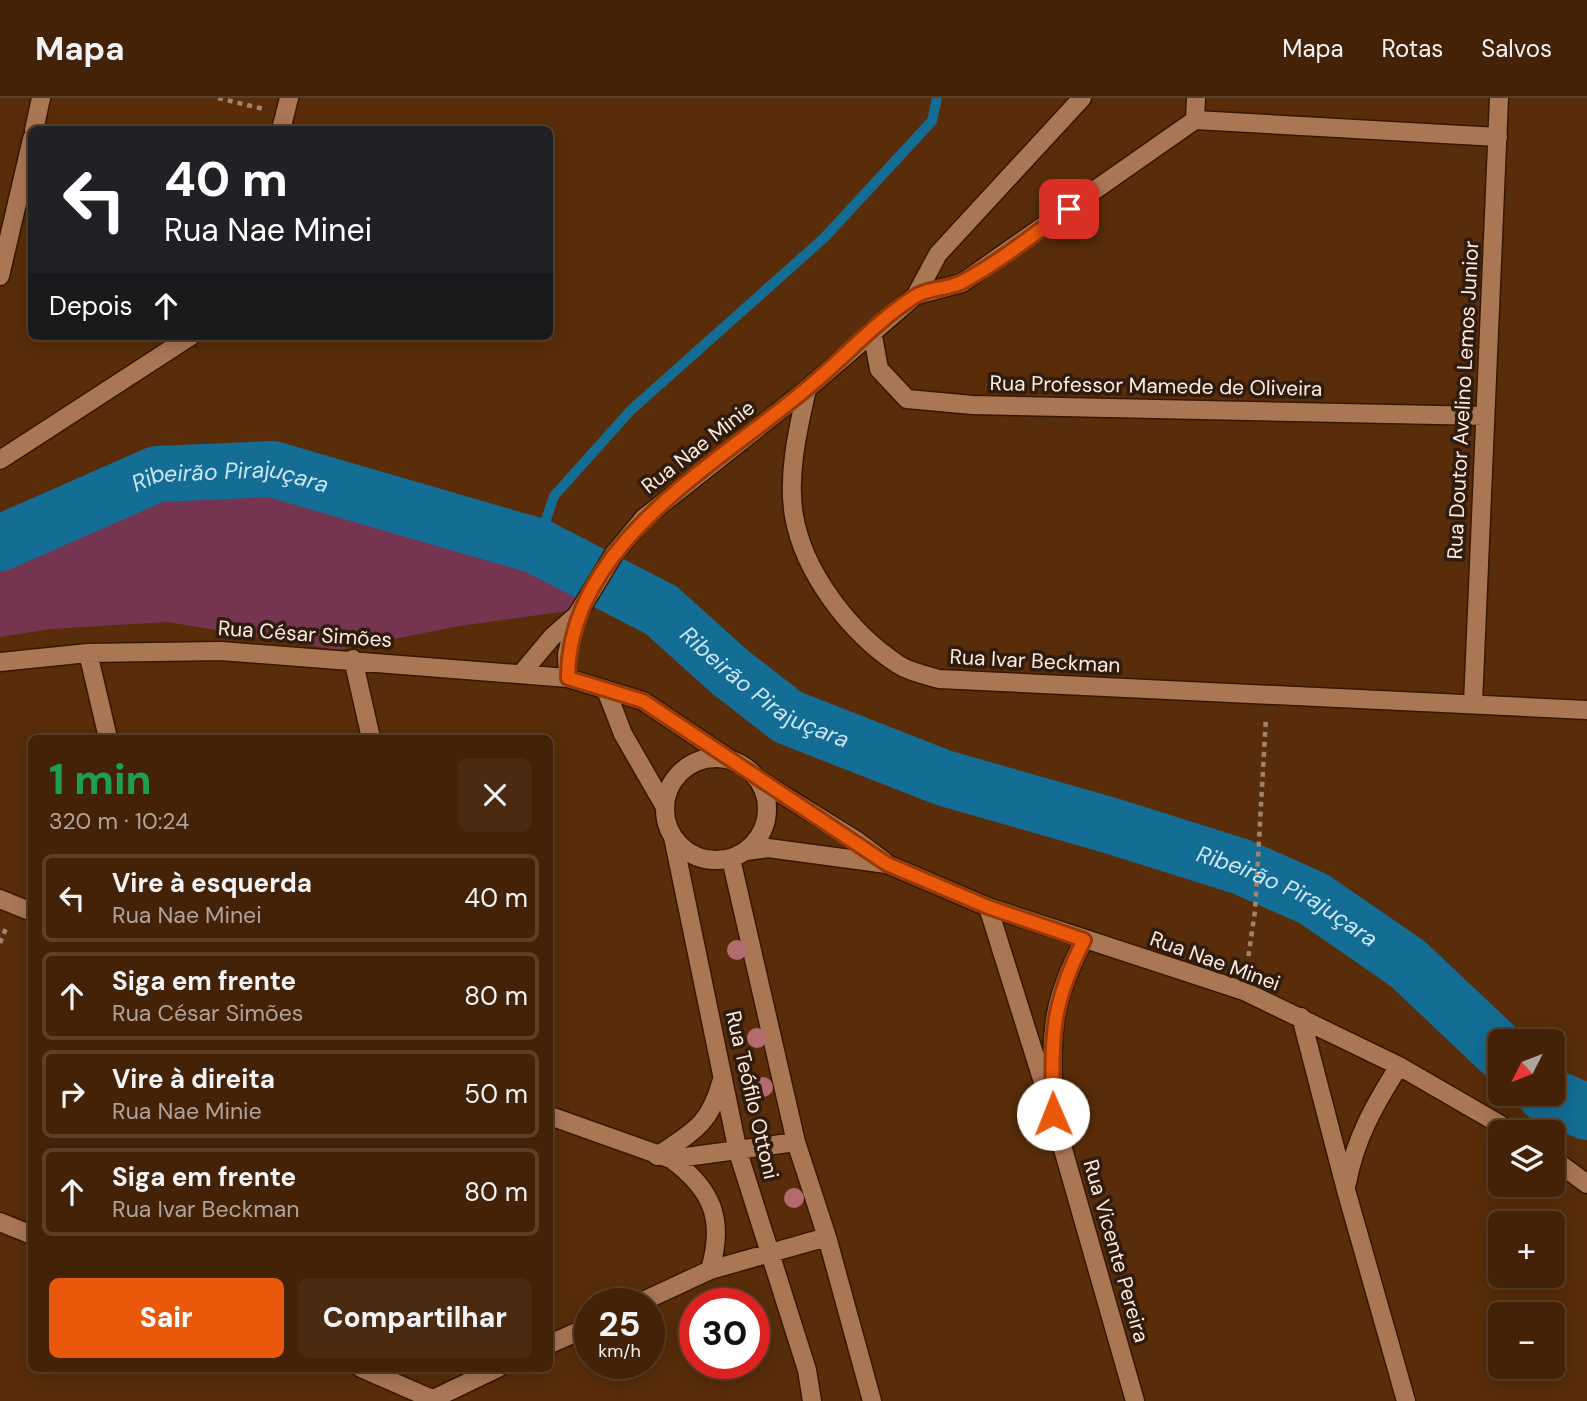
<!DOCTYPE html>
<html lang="pt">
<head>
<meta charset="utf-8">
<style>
	body { margin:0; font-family:"DM Sans",sans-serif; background:#4a2a11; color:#f1f3f6; height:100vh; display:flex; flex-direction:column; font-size:26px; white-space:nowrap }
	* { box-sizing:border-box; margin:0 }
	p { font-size:23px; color:#afa49b }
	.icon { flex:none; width:38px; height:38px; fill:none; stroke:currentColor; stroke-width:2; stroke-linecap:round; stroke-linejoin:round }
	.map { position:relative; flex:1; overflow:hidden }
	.sheet { position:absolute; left:28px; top:637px; width:525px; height:637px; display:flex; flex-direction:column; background:#432207; border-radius:10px; box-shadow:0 4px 18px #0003,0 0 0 2px #5b3f28 }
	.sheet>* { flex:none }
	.banner { position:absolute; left:28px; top:28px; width:525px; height:214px; border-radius:10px; box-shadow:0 4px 18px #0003,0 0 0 2px #5b3f28; background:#202124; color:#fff; overflow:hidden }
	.needle { width:46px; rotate:228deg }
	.fabs { position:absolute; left:1488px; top:931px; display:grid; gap:14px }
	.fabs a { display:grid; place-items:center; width:77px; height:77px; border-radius:10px; background:#432207; box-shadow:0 4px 18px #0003,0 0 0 2px #5b3f28; font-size:35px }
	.speed { position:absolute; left:574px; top:1190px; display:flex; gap:14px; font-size:35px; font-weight:700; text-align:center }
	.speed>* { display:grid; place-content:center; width:91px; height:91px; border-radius:50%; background:#432207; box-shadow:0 4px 18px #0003,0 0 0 2px #5b3f28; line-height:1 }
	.speed small { font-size:18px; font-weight:400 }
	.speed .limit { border:10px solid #d22; background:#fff; color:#111 }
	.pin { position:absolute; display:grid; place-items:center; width:60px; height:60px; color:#fff; margin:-30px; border-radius:14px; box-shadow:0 4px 10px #0006 }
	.me { position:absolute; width:77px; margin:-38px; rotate:359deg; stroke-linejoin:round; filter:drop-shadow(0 0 5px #0008) }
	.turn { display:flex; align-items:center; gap:24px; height:147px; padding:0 21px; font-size:32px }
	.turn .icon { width:91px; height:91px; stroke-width:2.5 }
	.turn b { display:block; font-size:49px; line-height:60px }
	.then { display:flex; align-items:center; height:66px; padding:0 21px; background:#0003; gap:14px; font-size:26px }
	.round { display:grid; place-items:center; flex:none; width:74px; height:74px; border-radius:10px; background:#4a2a11 }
	.head { display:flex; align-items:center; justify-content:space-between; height:119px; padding:0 21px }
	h1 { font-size:42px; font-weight:800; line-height:52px; color:#1e9e55 }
	.button { display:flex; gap:14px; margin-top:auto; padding:14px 21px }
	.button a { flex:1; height:80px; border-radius:10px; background:#ea580c; color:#fff; font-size:28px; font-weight:800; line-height:80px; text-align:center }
	.button a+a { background:#4a2a11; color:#f1f3f6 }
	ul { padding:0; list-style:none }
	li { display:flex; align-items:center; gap:21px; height:88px; margin:0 14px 10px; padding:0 7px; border:4px solid #5b3f28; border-radius:10px }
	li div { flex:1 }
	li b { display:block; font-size:26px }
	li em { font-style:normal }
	header { display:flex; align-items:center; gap:42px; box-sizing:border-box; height:98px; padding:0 35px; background:#432207; border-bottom:2px solid #5b3f28 }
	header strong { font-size:33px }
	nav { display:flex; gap:38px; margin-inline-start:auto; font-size:24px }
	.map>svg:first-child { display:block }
	.green { fill:#753551 }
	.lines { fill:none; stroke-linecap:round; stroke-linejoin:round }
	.stream { stroke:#136d95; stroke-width:10 }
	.river { stroke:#136d95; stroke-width:56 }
	.minor-casing { stroke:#381700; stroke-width:21 }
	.path { stroke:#a3846b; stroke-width:4.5; stroke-dasharray:5 5; stroke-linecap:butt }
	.minor { stroke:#a75; stroke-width:18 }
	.tree { fill:#b46b70 }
	.route-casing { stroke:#983908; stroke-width:18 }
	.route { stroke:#ea580c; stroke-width:12 }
	.labels { text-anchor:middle; stroke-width:7; stroke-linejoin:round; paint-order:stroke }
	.street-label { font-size:21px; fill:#fcebe0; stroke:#301c0e }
	.water-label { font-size:23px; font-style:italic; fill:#cde4f2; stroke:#301c0e }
</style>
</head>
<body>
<header>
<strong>Mapa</strong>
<nav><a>Mapa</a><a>Rotas</a><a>Salvos</a></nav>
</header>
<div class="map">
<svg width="1587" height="1303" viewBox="0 0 1587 1303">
	<rect width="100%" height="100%" fill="#592d09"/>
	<path class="green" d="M323 385 501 452 581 471 574 512 459 528 338 552 167 524 50 531 0 539V447L116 409 175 395Z"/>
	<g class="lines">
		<path class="stream" d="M537 448 554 398 631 312 824 140 932 23 937 0"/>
		<g class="river">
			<path id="s1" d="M0 445 157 376 272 371 537 448 661 512 730 574 788 619 944 680 1112 728 1242 769 1314 801 1408 866 1500 953"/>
			<path d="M1545 996 1587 1014"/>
		</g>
		<g class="minor-casing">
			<path id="minor" d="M1195 22 1498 39
				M1195 22 1196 0
				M34 32 41 0
				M281 32 289 0
				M0 178 32 41
				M916 197 962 185 1195 22
				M872 233 879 271 907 301 973 307 1485 318
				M807 291C798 331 787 377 794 418 804 475 850 535 899 567 910 574 926 577 939 581L1587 612
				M0 362 191 238
				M88 555 108 640
				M353 561 371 640
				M0 564 88 555 221 553 568 580 643 603 734 664
				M521 576 552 539 577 517 614 456 644 420 807 291 916 197 938 156 1082 0
				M568 580 567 556 577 517
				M606 592 623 636 665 709
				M1473 606 1499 0
				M665 711a51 51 0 1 1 102 0a51 51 0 1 1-102 0Z
				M756 680 857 743 885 764
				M673 739 738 1054 807 1272 812 1303
				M746 753 768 750 887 766 988 809 1244 893 1399 968 1513 1034
				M731 761 796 1044 827 1139 872 1303
				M0 801 32 814
				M988 809 1053 1016 1135 1303
				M1301 919 1346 1092 1406 1303
				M1053 995C1051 928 1053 902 1084 842
				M550 1018 671 1061 796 1044
				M657 1058C692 1034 709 1028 721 985
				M1552 1060 1587 1086
				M671 1061C712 1091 725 1121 710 1172
				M1347 1085C1355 1041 1375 1006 1399 968
				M0 1124 32 1137
				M637 1206 710 1172 827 1139
				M550 1246 590 1228
				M361 1270 432 1301
				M429 1303 498 1270"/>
		</g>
		<path class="path" d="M218 0 264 11
			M0 845 6 830
			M1247 868 1255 813 1266 619"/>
		<use href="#minor" class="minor"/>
	</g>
	<g class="tree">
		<circle cx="737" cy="852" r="10"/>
		<circle cx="757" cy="940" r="10"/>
		<circle cx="763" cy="989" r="10"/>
		<circle cx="794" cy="1100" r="10"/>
	</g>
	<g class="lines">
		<g class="route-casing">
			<path id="route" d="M1053 1016C1052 941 1049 911 1084 842L988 809 887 766 643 603 568 580C567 448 716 367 805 292 842 262 874 225 914 199 928 189 949 192 964 183 1001 163 1035 135 1069 111"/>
		</g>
		<use href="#route" class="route"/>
	</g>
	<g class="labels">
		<g class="street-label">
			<text transform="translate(1156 288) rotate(1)" y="7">Rua Professor Mamede de Oliveira</text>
			<text transform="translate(1463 302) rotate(-87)" y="7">Rua Doutor Avelino Lemos Junior</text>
			<text transform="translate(698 349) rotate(-38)" y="7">Rua Nae Minie</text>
			<text transform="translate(305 536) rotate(4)" y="7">Rua César Simões</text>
			<text transform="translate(1035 563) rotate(3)" y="7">Rua Ivar Beckman</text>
			<text transform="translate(1215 863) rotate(20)" y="7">Rua Nae Minei</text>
			<text transform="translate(752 997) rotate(77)" y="7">Rua Teófilo Ottoni</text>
			<text transform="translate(1116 1153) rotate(74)" y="7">Rua Vicente Pereira</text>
		</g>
		<g class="water-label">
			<text dy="8" stroke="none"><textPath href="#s1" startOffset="245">Ribeirão Pirajuçara</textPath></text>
			<text dy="8" stroke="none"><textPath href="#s1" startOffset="833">Ribeirão Pirajuçara</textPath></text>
			<text dy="8" stroke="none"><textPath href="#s1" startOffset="1400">Ribeirão Pirajuçara</textPath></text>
		</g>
	</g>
</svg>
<div class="fabs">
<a><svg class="needle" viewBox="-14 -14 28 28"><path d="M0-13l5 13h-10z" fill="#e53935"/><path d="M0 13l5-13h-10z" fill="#afa49b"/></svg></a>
<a><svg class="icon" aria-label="layers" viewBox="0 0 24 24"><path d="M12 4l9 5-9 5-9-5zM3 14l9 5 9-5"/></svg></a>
<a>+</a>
<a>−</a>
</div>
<div class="speed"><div>25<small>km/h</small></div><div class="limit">30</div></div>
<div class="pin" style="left:1069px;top:111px;background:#d93025"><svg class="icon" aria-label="arrive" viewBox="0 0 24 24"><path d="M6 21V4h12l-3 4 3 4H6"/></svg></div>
<svg class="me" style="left:1053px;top:1016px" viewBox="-20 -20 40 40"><circle r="19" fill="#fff"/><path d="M0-13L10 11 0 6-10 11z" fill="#ea580c"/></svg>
<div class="banner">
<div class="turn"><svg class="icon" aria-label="left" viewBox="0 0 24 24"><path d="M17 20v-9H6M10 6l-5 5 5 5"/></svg><div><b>40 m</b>Rua Nae Minei</div></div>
<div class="then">Depois<svg class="icon" aria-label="ahead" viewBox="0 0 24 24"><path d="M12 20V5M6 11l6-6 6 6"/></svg></div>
</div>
<section class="sheet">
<div class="head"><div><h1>1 min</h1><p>320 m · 10:24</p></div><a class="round"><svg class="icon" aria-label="close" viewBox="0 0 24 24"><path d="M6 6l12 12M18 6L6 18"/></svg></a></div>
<ul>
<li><svg class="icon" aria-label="left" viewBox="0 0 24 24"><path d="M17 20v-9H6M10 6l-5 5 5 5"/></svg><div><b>Vire à esquerda</b><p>Rua Nae Minei</p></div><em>40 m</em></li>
<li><svg class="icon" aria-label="ahead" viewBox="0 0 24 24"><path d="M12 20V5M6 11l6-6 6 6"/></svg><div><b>Siga em frente</b><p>Rua César Simões</p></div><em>80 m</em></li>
<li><svg class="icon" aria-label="right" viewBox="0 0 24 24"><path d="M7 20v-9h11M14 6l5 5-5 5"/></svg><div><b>Vire à direita</b><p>Rua Nae Minie</p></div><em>50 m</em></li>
<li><svg class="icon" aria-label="ahead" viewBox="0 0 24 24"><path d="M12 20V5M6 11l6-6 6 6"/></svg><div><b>Siga em frente</b><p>Rua Ivar Beckman</p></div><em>80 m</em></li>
</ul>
<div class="button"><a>Sair</a><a>Compartilhar</a></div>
</section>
</div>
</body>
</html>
